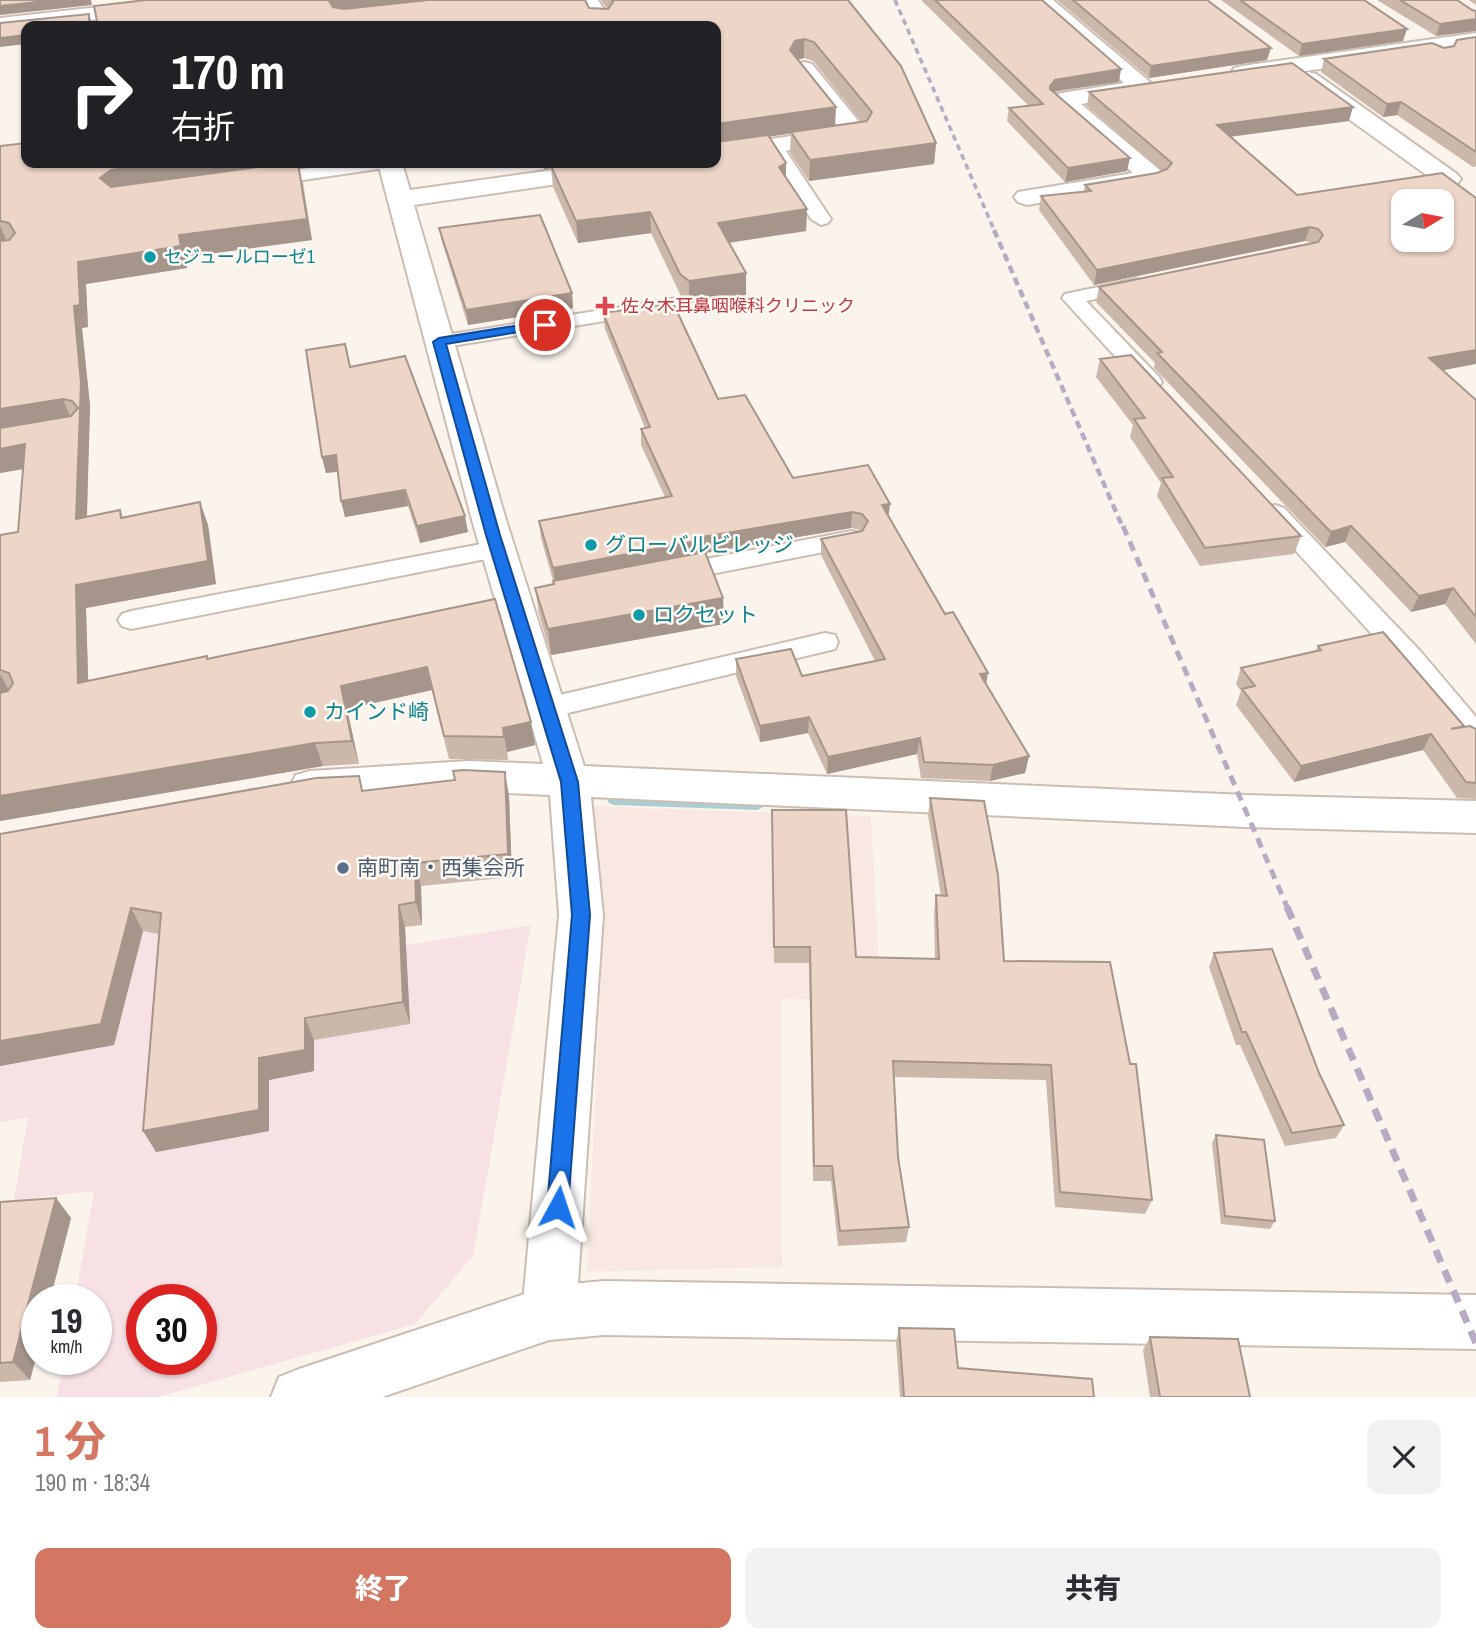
<!DOCTYPE html>
<html lang="ja">
<head>
<meta charset="utf-8">
<style>
	body { margin:0; font-family:"Archivo Narrow","Noto Sans JP",sans-serif; background:#f2f2f3; color:#2b2b33; height:100vh; display:flex; flex-direction:column; font-size:26px; white-space:nowrap }
	* { box-sizing:border-box; margin:0 }
	p { font-size:23px; color:#7c7c81 }
	.icon { flex:none; width:38px; height:38px; fill:none; stroke:currentColor; stroke-width:2; stroke-linecap:round; stroke-linejoin:round }
	.map { position:relative; height:1397px; overflow:hidden }
	.sheet { display:flex; flex-direction:column; background:#fff; flex:1 }
	.sheet>* { flex:none }
	.guide { position:absolute; left:21px; top:21px; width:700px; height:147px; border-radius:14px; box-shadow:0 2px 5px #0004; background:#202124; color:#fff; overflow:hidden }
	.needle { width:46px; rotate:80deg }
	.tools { position:absolute; left:1391px; top:189px; display:grid; gap:14px }
	.tools a { display:grid; place-items:center; width:63px; height:63px; border-radius:14px; background:#fff; box-shadow:0 2px 5px #0004; font-size:35px }
	.speed { position:absolute; left:21px; top:1284px; display:flex; gap:14px; font-size:35px; font-weight:700; text-align:center }
	.speed>* { display:grid; place-content:center; width:91px; height:91px; border-radius:50%; background:#fff; box-shadow:0 2px 5px #0004; line-height:1 }
	.speed small { font-size:18px; font-weight:400 }
	.speed .limit { border:10px solid #d22; background:#fff; color:#111 }
	.pin { position:absolute; display:grid; place-items:center; width:60px; height:60px; color:#fff; margin:-30px; border:4px solid #fff; border-radius:50%; box-shadow:0 2px 7px #0007 }
	.me { position:absolute; width:77px; margin:-38px; rotate:5deg; stroke-linejoin:round; filter:drop-shadow(0 0 5px #0008) }
	.turn { display:flex; align-items:center; gap:24px; height:147px; padding:0 35px; font-size:32px }
	.turn .icon { width:91px; height:91px; stroke-width:2.5 }
	.turn b { display:block; font-size:49px; line-height:60px }
	.round { display:grid; place-items:center; flex:none; width:74px; height:74px; border-radius:14px; background:#f2f2f3 }
	.overview { display:flex; align-items:center; justify-content:space-between; height:119px; padding:0 35px }
	h1 { font-size:42px; font-weight:800; line-height:52px; color:#d47762 }
	.button { display:flex; gap:14px; margin-top:auto; padding:14px 35px }
	.button a { flex:1; height:80px; border-radius:14px; background:#d47762; color:#fff; font-size:28px; font-weight:800; line-height:80px; text-align:center }
	.button a+a { background:#f2f2f3; color:#2b2b33 }
	.map>svg:first-child { display:block }
	.commercial { fill:#f9e8e2 }
	.medical { fill:#f7e1e4; fill-rule:evenodd }
	.lines { fill:none; stroke-linecap:round; stroke-linejoin:round }
	.stream { fill:#aaced3; fill-rule:evenodd }
	.service-casing { stroke:#ccbdb3; stroke-width:4 }
	.minor-casing { stroke:#ccbdb3; stroke-width:4 }
	.tertiary-casing { stroke:#ccbdb3; stroke-width:4 }
	.service { fill:#fff; fill-rule:evenodd }
	.minor { fill:#fff; fill-rule:evenodd }
	.tertiary { fill:#fff; fill-rule:evenodd }
	.rail-far3 { stroke:#b7abc4; stroke-width:3.5; stroke-dasharray:6 4.5; stroke-linecap:butt }
	.rail-far2 { stroke:#b7abc4; stroke-width:4.5; stroke-dasharray:8 5; stroke-linecap:butt }
	.rail-far1 { stroke:#b7abc4; stroke-width:5; stroke-dasharray:10 7; stroke-linecap:butt }
	.rail { stroke:#b7abc4; stroke-width:7; stroke-dasharray:13 9; stroke-linecap:butt }
	.wall { fill:#ccb7ab; fill-rule:evenodd }
	.shaded-wall { fill:#a6958b }
	.building { fill:#edd5c7; stroke:#a6958b; stroke-width:2; fill-rule:evenodd }
	.route { fill:#1a73e8; stroke:#114b97; stroke-width:2 }
	.culture-dot { fill:#0f9aa8; stroke:#fdf9f3; stroke-width:2.5 }
	.health-dot { fill:#e0444e; stroke:#fdf9f3; stroke-width:2.5 }
	.service-dot { fill:#5c6f8a; stroke:#fdf9f3; stroke-width:2.5 }
	.labels { text-anchor:middle; stroke-width:5; stroke-linejoin:round; paint-order:stroke }
	.far-culture-label { font-size:18px; fill:#0d838f; stroke:#fdf9f3; text-anchor:start }
	.far-health-label { font-size:18px; fill:#be3a42; stroke:#fdf9f3; text-anchor:start }
	.culture-label { font-size:21px; fill:#0d838f; stroke:#fdf9f3; text-anchor:start }
	.service-label { font-size:21px; fill:#4e5e75; stroke:#fdf9f3; text-anchor:start }
</style>
</head>
<body>
<div class="map">
<svg width="1476" height="1397" viewBox="0 0 1476 1397">
	<rect width="100%" height="100%" fill="#faf4ec"/>
	<path class="commercial" d="M592 806 871 816 881 1000 781 999 782 1267 587 1272 604 913Z"/>
	<path class="medical" d="M0 857 321 959 531 925 473 1256 415 1324 158 1397H57L64 1360H96V1300H75L94 1191 14 1200 28 1118 0 1122ZM142 1300H201V1360H142Z"/>
	<g class="lines">
		<path class="stream" d="M614 793 757 798 762 800 764 804 762 808 757 810 614 805 609 803 607 799 609 795Z"/>
		<g class="service-casing">
			<path id="service" d="M774 141 780 142 831 219 828 223 821 225 811 219 765 146Z
				M347 163H393L384 168 263 186 254 180 263 174Z
				M1136 279 1143 281 1146 285 1143 289 1086 301 1159 377 1162 382 1159 387H1143L1062 298 1065 294Z
				M677 298 684 300 687 304 684 308 439 348 431 347 428 342 431 337 439 336Z
				M1275 505 1284 508 1421 652 1476 717V747L1466 743 1401 666 1266 518 1263 513 1266 508Z
				M851 531 860 533 864 539 860 545 675 581 666 579 662 573 666 567 675 565Z
				M497 541 506 543 510 549 506 555 131 629 122 626 118 620 122 614 131 611Z
				M825 633 835 635 838 642 835 649 547 718 537 715 533 708 537 701 547 698Z"/>
		</g>
		<g class="minor-casing">
			<path id="minor" d="M162 0H229L226 4 219 6 0 30V18Z
				M578 0H598L612 22 609 26H593Z
				M1031 0H1053L1150 82 1153 87 1150 92 1081 104 1162 172 1166 177 1162 182 1027 205 1018 202 1014 197 1018 192 1133 173 1050 100 1054 95 1062 93 1124 83Z
				M1476 33V47L1242 80 1234 78 1231 73 1234 68 1242 66Z
				M804 62 812 64 865 129 868 134 865 139 716 161V147L840 129 793 69 796 64Z
				M1308 72 1316 74 1457 174 1461 179 1457 184 1448 187 1439 184 1300 84 1297 79 1300 74Z
				M378 163H402L410 190 603 163H667L664 168 655 170 414 205 506 520 584 766 1246 795 1476 801V833L1246 827 591 797 603 915 576 1313 568 1332 549 1340 530 1332 522 1313 559 915 550 795 468 791 310 801 296 797 290 786 296 775 310 771 468 761 543 764 472 520Z"/>
		</g>
		<g class="tertiary-casing">
			<path id="tertiary" d="M604 1281 1476 1295V1349L604 1335 549 1340 382 1397H271L279 1377 299 1369 549 1286Z"/>
		</g>
		<use href="#service" class="service"/>
		<use href="#minor" class="minor"/>
		<use href="#tertiary" class="tertiary"/>
		<path class="rail-far3" d="M895 0 995 232"/>
		<path class="rail-far2" d="M994 230 1123 528"/>
		<path class="rail-far1" d="M1123 526 1288 909"/>
		<path class="rail" d="M1287 907 1476 1343"/>
	</g>
	<path class="wall" d="M601 0H848L936 143 934 164 809 181 790 153 791 133 769 137 786 163V177L807 209 806 231 729 243 746 273V295L689 303 681 296 651 233 578 243 553 187 551 168 544 169 542 163H716L589 8 607 9ZM804 58 813 61 862 122 835 126 798 60Z
		M921 0H1042L1119 82 1054 92 1127 171 1065 182 1007 121 1009 108 1029 106Z
		M1057 0H1207L1267 60 1149 78Z
		M1221 0H1364L1403 41 1299 56Z
		M1377 0H1457L1436 36Z
		M1469 0H1476V5Z
		M1476 37V166L1473 167 1397 115 1383 117 1321 72 1324 59 1444 48 1454 46Z
		M1089 92 1349 121 1230 136 1297 195 1442 370 1476 400V644L1445 604 1411 612 1345 542 1325 547 1154 368 1155 363 1096 302 1099 287 1312 243 1305 241 1094 285 1039 210 1041 196 1084 191 1085 185 1157 173 1162 171 1087 106Z
		M0 146 303 182 312 240 186 257 187 268 86 284 88 327 82 328 90 406 87 517 120 510 123 517 200 502 208 525 216 584 86 608 88 681 208 659 495 599 535 745 507 752 508 760 449 759 432 690 347 709 359 764 323 766 0 821V535L18 532 23 469 0 473Z
		M439 228 572 293 573 308 468 325 442 242Z
		M603 313 718 399 793 478 889 517 1029 756 1025 773 990 781 921 778 917 754 827 774 808 733 760 742 736 676V659L802 676 875 661 821 555V539L861 531V530L851 528 706 553 723 598 724 624 551 655 539 614 535 588 554 584 541 538 539 521 665 497 641 445V429L645 428 605 329Z
		M1100 359 1301 536 1294 554 1200 566 1157 496 1161 483 1130 437 1133 425 1096 377Z
		M350 367 468 532 420 543 408 506 345 517 338 472 326 473 322 457Z
		M1318 646 1463 727 1476 729V799L1457 798 1423 750 1294 782 1236 705 1241 691 1236 684 1241 668 1316 651Z
		M359 776 363 791 509 796 512 877 421 886 422 925 405 927 410 1024 314 1040V1071L269 1080V1131L156 1152 159 934 143 931 114 1045 0 1066V834Z
		M930 798 1004 961 1152 1200 1145 1214 1055 1207 1046 1080 894 1077 898 1157 909 1227 906 1242 838 1246 831 1181H813L809 963H774L772 810 856 957 935 959 934 912 936 895 941 896 928 815Z
		M1214 953 1344 1125 1336 1138 1285 1146 1240 1045H1236L1209 967Z
		M1216 1135 1275 1221 1270 1229 1221 1224 1212 1143Z
		M56 1198 71 1218 50 1300H37V1354L30 1380 0 1382V1202Z
		M899 1328 958 1368 1094 1397H900L896 1342Z
		M1150 1337 1250 1397H1150L1143 1350Z"/>
	<path class="shaded-wall" d="M56 0H91L92 5 0 15V6Z
		M329 0H444L332 20 329 1Z
		M89 14 92 23V26H89Z
		M1476 19V31L1436 36 1440 24Z
		M1407 29 1403 41 1299 56 1302 44Z
		M26 35V44L0 47V38Z
		M804 39V58L794 60 790 50 795 41Z
		M1271 48 1267 60 1149 78 1151 66Z
		M1121 69 1119 82 1061 90 1053 92 1048 98 1050 86 1055 80Z
		M1401 102 1397 115 1383 117 1387 104Z
		M836 107 835 127 716 144V124Z
		M1353 107 1349 121 1214 139 1217 125Z
		M936 143 934 164 809 181 810 160Z
		M1130 158 1127 171 1065 182 1068 168Z
		M168 163H286L118 191 100 178 111 170Z
		M298 163 312 240 186 257 187 268 86 284 88 327 82 328 90 406 86 543 76 519 81 383 74 306 78 262 179 235Z
		M544 163H586L544 169Z
		M786 163V184L779 167Z
		M807 209 806 231 719 244 718 223Z
		M650 212 651 233 578 243 576 221Z
		M0 225 7 242 0 245Z
		M1310 227 1305 241 1094 285 1097 270Z
		M746 273V295L689 303V281Z
		M572 293 573 308 468 325 466 310Z
		M1476 350V364L1423 374 1429 358Z
		M63 399 72 421 0 434V409Z
		M25 444 35 467 0 473V449Z
		M336 455 340 471 326 473 322 457Z
		M405 490 408 506 345 517 341 501Z
		M200 502 208 525 216 584 86 608 89 706 78 683 76 585Z
		M890 504 888 520 882 505Z
		M852 512 851 528 698 554 555 585 553 568 696 538Z
		M465 516 468 532 420 543 417 526Z
		M1351 526 1345 542 1325 547 1331 532Z
		M1453 588 1445 604 1411 612 1419 596Z
		M723 598 724 624 551 655 548 629Z
		M427 667 432 690 347 709 359 764 352 741 341 686Z
		M988 673 985 690 980 674Z
		M0 674 10 692 0 695Z
		M809 717 808 733 760 742V726Z
		M531 722 535 745 507 752 508 760 503 728Z
		M1431 734 1423 750 1294 782 1301 766Z
		M920 738 917 754 827 774 828 757Z
		M315 743 323 766 0 821V796Z
		M1029 756 1025 773 990 781 993 765Z
		M505 772 509 796 512 877 508 854Z
		M415 863 421 886 422 925 416 902Z
		M399 905 405 927 410 1024 403 1002Z
		M131 908 143 931 114 1045 0 1066V1041Z
		M305 1018 314 1040V1071L269 1080V1131L156 1152 143 1131 259 1058Z
		M56 1198 71 1218 50 1300H37V1354L30 1380 13 1362Z"/>
	<path class="building" d="M0 0H56L0 6Z
		M146 0H329V1L333 7 344 9 428 0H585L589 8 608 9 613 2 612 0H848L901 66 936 143 810 160 791 132 867 121 872 112 814 42 804 39 795 41 790 50 836 107 716 124V26H98L94 6Z
		M935 0H1042L1121 69 1055 80 1050 86V89L1130 158 1068 168 1009 108 1043 104Z
		M1073 0H1207L1271 48 1151 66Z
		M1240 0H1364L1407 29 1302 44Z
		M1400 0H1457L1472 10 1476 11V19L1440 24Z
		M89 14V26H26V35L0 38V23Z
		M1476 37V152L1401 102 1387 104 1324 59 1432 43 1444 48 1454 46 1457 40Z
		M1292 63 1353 107 1217 125 1297 195 1442 173 1476 198V350L1429 358 1476 400V617L1453 588 1419 596 1351 526 1331 532 1157 353 1162 352 1099 287 1318 242 1323 235 1318 229 1310 227 1097 270 1041 196 1091 191 1085 185 1157 173 1167 169 1172 163 1089 92ZM1404 201H1442V240H1404Z
		M768 135 786 163 779 167 807 209 718 223 746 273 689 281 680 274 650 212 576 221 551 166 576 163H716V142Z
		M26 143V163H168L111 170 100 178 111 187 287 163H298L307 219 179 235 181 246 78 262 80 305 74 306 81 383 76 519 120 510 121 518 200 502 208 561 76 585 78 683 207 656V659L495 599 531 722 503 728 504 737 444 736 427 667 341 686 352 741 315 743 0 796V693L8 691 13 683 9 673 0 670V535L18 532 25 444 0 449V428L71 416 78 408 72 401 63 399 0 409V241L9 240 15 233 9 223 0 221V146Z
		M540 215 572 293 466 310 439 228Z
		M673 303 718 399 745 395 793 478 868 465 890 504 882 505 945 614 953 612 988 673 980 674 1029 756 993 765 924 762 920 738 828 757 809 717 760 726 736 659 791 649 802 676 885 659 821 539 862 531 868 521 862 514 852 512 696 538 698 541 553 568 539 521 672 496 641 429 650 427 603 313Z
		M345 344 350 367 405 356 465 516 417 526 405 490 341 501 336 455 322 457 306 350Z
		M1131 355 1301 536 1205 548 1162 478 1173 477 1134 419 1145 418 1100 359Z
		M705 552 723 598 548 629 535 588 554 584 553 581Z
		M1383 632 1464 726 1451 729 1470 726 1476 729V783L1466 782 1431 734 1301 766 1242 689 1255 686 1241 668 1321 650 1318 646Z
		M463 770 505 772 508 854 415 863 416 902 399 905 403 1002 305 1018V1050L259 1058V1110L143 1131 161 913 131 908 101 1024 0 1041V834L316 778 359 776 362 791 455 780 453 771Z
		M930 798 984 801 998 875 1004 961 1110 962 1130 1064H1136L1152 1200 1060 1192 1051 1065 893 1061 898 1157 909 1227 840 1231 832 1166H814L810 947H774L772 810H846L856 957 939 959 936 895 947 896Z
		M1272 949 1319 1073 1344 1125 1292 1133 1246 1032H1242L1214 953Z
		M1216 1135 1264 1140 1275 1221 1225 1216Z
		M56 1198 13 1362 0 1363V1202Z
		M899 1328 954 1329 958 1368 1092 1379 1094 1397H904Z
		M1150 1337 1238 1339 1250 1397H1160Z"/>
	<path class="route" d="M545 321 551 325 549 327 446 344 500 535 578 782 590 915 568 1207 565 1214 558 1217 550 1214 547 1207 572 915 561 782 486 535 433 342 439 338Z"/>
	<g class="culture-dot">
		<circle cx="150" cy="257" r="7"/>
		<circle cx="591" cy="545" r="7"/>
		<circle cx="639" cy="615" r="7"/>
		<circle cx="310" cy="712" r="7"/>
	</g>
	<path class="health-dot" d="M601.5 295.5h7v7h7v7h-7v7h-7v-7h-7v-7h7z"/>
	<circle class="service-dot" cx="343" cy="868" r="7"/>
	<g class="labels">
		<g class="far-culture-label">
			<text x="164" y="263">セジュールローゼ1</text>
		</g>
		<g class="far-health-label">
			<text x="621" y="312">佐々木耳鼻咽喉科クリニック</text>
		</g>
		<g class="culture-label">
			<text x="605" y="552">グローバルビレッジ</text>
			<text x="653" y="622">ロクセット</text>
			<text x="324" y="719">カインド崎</text>
		</g>
		<g class="service-label">
			<text x="357" y="875">南町南・西集会所</text>
		</g>
	</g>
</svg>
<div class="tools">
<a><svg class="needle" viewBox="-14 -14 28 28"><path d="M0-13l5 13h-10z" fill="#e53935"/><path d="M0 13l5-13h-10z" fill="#7c7c81"/></svg></a>
</div>
<div class="speed"><div>19<small>km/h</small></div><div class="limit">30</div></div>
<div class="pin" style="left:545px;top:325px;background:#d93025"><svg class="icon" aria-label="arrive" viewBox="0 0 24 24"><path d="M6 21V4h12l-3 4 3 4H6"/></svg></div>
<svg class="me" style="left:558px;top:1207px" viewBox="-20 -20 40 40"><path d="M0-17L14 15 0 8-14 15z" fill="#1a73e8" stroke="#fff" stroke-width="4"/></svg>
<div class="guide">
<div class="turn"><svg class="icon" aria-label="right" viewBox="0 0 24 24"><path d="M7 20v-9h11M14 6l5 5-5 5"/></svg><div><b>170 m</b>右折</div></div>
</div>
</div>
<section class="sheet">
<div class="overview"><div><h1>1 分</h1><p>190 m · 18:34</p></div><a class="round"><svg class="icon" aria-label="close" viewBox="0 0 24 24"><path d="M6 6l12 12M18 6L6 18"/></svg></a></div>
<div class="button"><a>終了</a><a>共有</a></div>
</section>
</body>
</html>
